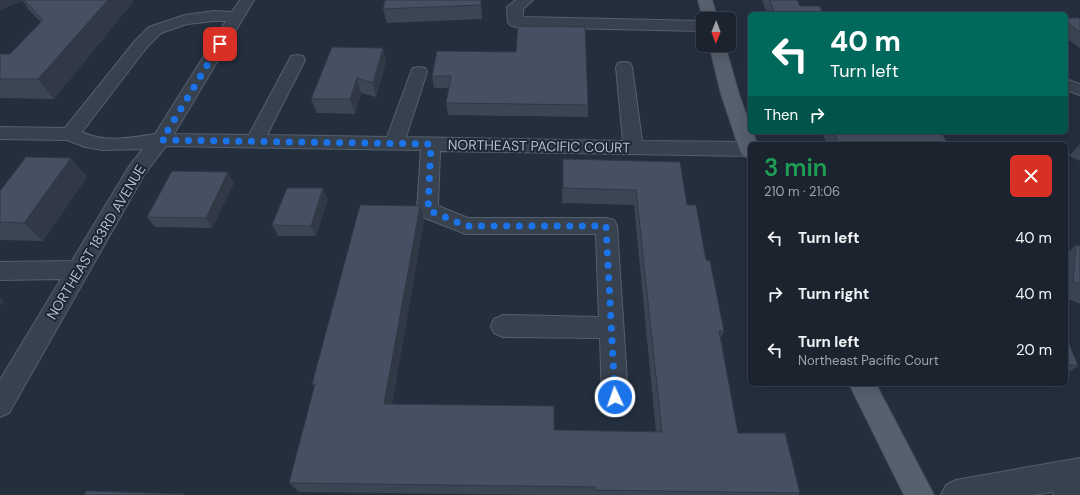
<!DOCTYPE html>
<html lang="en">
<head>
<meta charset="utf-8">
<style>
	body { margin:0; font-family:"DM Sans",sans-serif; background:#242b36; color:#f1f3f6; height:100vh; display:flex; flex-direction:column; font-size:15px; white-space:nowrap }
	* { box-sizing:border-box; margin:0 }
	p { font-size:13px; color:#a0a4aa }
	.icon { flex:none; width:22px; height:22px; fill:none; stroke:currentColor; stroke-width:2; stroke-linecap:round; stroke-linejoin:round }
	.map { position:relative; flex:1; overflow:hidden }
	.drawer { position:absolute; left:748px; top:142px; width:320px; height:244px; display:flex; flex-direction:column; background:#1b232e; border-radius:6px; box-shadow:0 4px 16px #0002,0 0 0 1px #39404a }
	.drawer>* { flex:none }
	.hud { position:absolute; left:748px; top:12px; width:320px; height:122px; border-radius:6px; box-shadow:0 4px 16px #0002,0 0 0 1px #39404a; background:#00695c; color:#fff; overflow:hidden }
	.needle { width:26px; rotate:181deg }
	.tools { position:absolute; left:696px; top:12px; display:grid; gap:8px }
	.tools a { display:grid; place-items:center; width:40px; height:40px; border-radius:6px; background:#1b232e; box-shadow:0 4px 16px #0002,0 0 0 1px #39404a; font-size:20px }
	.pin { position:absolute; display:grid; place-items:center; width:34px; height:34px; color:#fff; margin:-17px; border-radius:8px; box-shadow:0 2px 6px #0006 }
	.me { position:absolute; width:44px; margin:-22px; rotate:357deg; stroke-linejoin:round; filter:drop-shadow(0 0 3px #0008) }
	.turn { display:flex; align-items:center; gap:14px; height:84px; padding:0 16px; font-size:18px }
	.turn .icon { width:52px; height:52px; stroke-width:2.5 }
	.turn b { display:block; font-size:28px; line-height:34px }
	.then { display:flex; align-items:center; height:38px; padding:0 16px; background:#0003; gap:8px; font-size:15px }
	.round { display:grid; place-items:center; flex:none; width:42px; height:42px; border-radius:6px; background:#242b36 }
	.head { display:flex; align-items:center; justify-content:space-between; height:68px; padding:0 16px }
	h1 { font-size:24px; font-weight:600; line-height:30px; color:#1e9e55 }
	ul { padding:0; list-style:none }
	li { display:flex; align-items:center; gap:12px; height:56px; padding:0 16px }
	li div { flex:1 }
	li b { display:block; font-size:15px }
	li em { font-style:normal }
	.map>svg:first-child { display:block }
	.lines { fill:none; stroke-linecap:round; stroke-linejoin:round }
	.minor-casing { stroke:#565f6c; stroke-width:2 }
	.major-casing { stroke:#414a57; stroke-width:2 }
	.minor { fill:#38414e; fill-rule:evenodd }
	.major { fill:#56606e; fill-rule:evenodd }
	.wall { fill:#3b4654 }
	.shaded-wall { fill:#303945 }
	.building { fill:#455162; stroke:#303945 }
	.route { stroke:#1a73e8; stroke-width:7; stroke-dasharray:0 12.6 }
	.labels { text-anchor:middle; stroke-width:4; stroke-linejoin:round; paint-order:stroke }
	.street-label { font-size:14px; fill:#b4bcc9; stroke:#1d2633 }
</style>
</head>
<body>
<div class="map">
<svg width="1080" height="495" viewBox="0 0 1080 495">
	<rect width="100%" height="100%" fill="#242f3e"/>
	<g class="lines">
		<g class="minor-casing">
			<path id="minor" d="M240 0H254L174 134 249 135 289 60 291 56 297 55 303 56 305 60 267 135 387 137 411 72 413 68 419 67 425 68 427 72 406 137 623 141 616 67 618 63 624 62 630 63 632 67 642 141 750 142 756 144H750V156L440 151 438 206 468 218H606L614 220 617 226 628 397 624 406 615 409 606 406 602 397 600 338 503 337 494 333 491 326 494 319 503 315 599 317 596 234H466L420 216 417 210 421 150 166 146 144 175 9 413 0 417V380L61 279 0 280V262L72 261 130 165 143 149 103 150 85 147 67 140 0 139V127L65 128 135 41 149 27 185 15 214 11 232 12ZM214 21H226L155 134C132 138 104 143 82 132L147 47 161 33 187 24Z
				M516 0H533L523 9V17L703 21V31L516 27 510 25 508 22 507 7Z
				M1066 79 1080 84V95L1066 90Z
				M1080 458V495H1054L1052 492 1033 495H941L946 485 956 480Z"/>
		</g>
		<g class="major-casing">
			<path id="major" d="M698 0H712L718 19 703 20Z
				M709 45H725L739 94 750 125V132H753L757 144H750V158L743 156 740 151 721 94Z
				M849 384H876L934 495H904Z"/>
		</g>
		<use href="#minor" class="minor"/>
		<use href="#major" class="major"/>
	</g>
	<path class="wall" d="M0 0H132L133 2 54 99 0 98V54H10L41 22 29 10 23 1Z
		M385 0H481L482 19 387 23 383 9Z
		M762 0H797L800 6 823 14H767Z
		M1066 18H1080V48L1066 38Z
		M383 48 386 62 376 97 361 93 355 114 317 113 311 99Z
		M516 52 588 105V117L448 115 446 103 449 88H434L432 76Z
		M822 132H941L948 144H827Z
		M1080 144V161L1069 156Z
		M71 158 87 177 43 241 0 240V191Z
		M563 159 687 205 706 260 724 331 721 338 738 433 800 493 798 495H542L299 492 289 483 315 387 312 384 424 221 392 404 554 430 656 432 634 205 562 203Z
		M234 183 212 228 155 227 147 217Z
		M328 199 316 236H278L272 225Z
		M1076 245 1080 246V304L1066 298V254Z
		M1066 336 1078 366 1066 374Z"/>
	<path class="shaded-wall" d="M0 0H22L23 1 0 10Z
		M108 0H132L133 2 54 99 38 79Z
		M383 48 386 62 376 97 373 83Z
		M357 78 361 93 355 114 350 99Z
		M71 158 87 177 43 241 24 223Z
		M228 172 234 183 212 228 206 218Z
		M323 188 328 199 316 236 311 226Z
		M420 206 424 221 390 415 384 404Z
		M0 298 4 301 0 306Z"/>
	<path class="building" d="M24 0H108L38 79H0V54H10L43 20Z
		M385 0H481V5L383 9Z
		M770 0H797L800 6H820L823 14H775Z
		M1066 18H1080V32L1066 22Z
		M518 26 585 27 588 105 446 103 451 76H432L437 51 516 52Z
		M332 47 383 48 373 83 357 78 350 99H311Z
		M834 132H941L948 144H839Z
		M26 157 71 158 24 223 0 222V191Z
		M563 159 680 162 687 205H696L706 260 710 261 724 331H719L738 433H785L800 493 595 490V487L289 483 315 384H312L360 205 420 206 384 404 554 406V430L662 432 636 190 563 188Z
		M172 171 228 172 206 218 147 217Z
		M287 188H323L311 226 272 225Z
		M1076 245 1080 246V284L1073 282Z
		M1066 336 1078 366 1066 364Z
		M86 491 185 494 184 495H84Z"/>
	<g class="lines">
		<path class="route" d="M220 44 162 140 431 144 428 210 466 226H606L615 397"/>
	</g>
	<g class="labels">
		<g class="street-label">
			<text transform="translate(539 146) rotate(1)" y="5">NORTHEAST PACIFIC COURT</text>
			<text transform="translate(96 242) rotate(-59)" y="5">NORTHEAST 183RD AVENUE</text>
		</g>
	</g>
</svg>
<div class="tools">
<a><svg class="needle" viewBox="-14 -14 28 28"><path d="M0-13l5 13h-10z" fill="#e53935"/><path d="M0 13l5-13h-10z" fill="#a0a4aa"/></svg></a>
</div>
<div class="pin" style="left:220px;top:44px;background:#d93025"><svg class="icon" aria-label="arrive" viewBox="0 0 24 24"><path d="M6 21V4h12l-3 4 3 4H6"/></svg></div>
<svg class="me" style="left:615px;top:397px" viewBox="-20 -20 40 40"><circle r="17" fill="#1a73e8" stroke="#fff" stroke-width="3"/><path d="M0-11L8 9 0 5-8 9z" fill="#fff"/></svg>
<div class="hud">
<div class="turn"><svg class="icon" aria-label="left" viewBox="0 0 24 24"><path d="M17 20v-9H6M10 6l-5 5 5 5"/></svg><div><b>40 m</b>Turn left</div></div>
<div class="then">Then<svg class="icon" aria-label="right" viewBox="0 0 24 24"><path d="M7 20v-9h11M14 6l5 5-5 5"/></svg></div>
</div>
<section class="drawer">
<div class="head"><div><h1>3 min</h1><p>210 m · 21:06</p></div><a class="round" style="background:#d93025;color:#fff"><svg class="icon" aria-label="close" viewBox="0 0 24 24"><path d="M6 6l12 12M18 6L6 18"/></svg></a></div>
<ul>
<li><svg class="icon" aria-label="left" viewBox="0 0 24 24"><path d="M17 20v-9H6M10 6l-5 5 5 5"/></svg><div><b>Turn left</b></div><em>40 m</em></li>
<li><svg class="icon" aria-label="right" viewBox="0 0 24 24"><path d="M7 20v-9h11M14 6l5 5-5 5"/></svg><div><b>Turn right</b></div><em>40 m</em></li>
<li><svg class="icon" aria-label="left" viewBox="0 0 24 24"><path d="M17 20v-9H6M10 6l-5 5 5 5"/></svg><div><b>Turn left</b><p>Northeast Pacific Court</p></div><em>20 m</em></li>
</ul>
</section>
</div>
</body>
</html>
